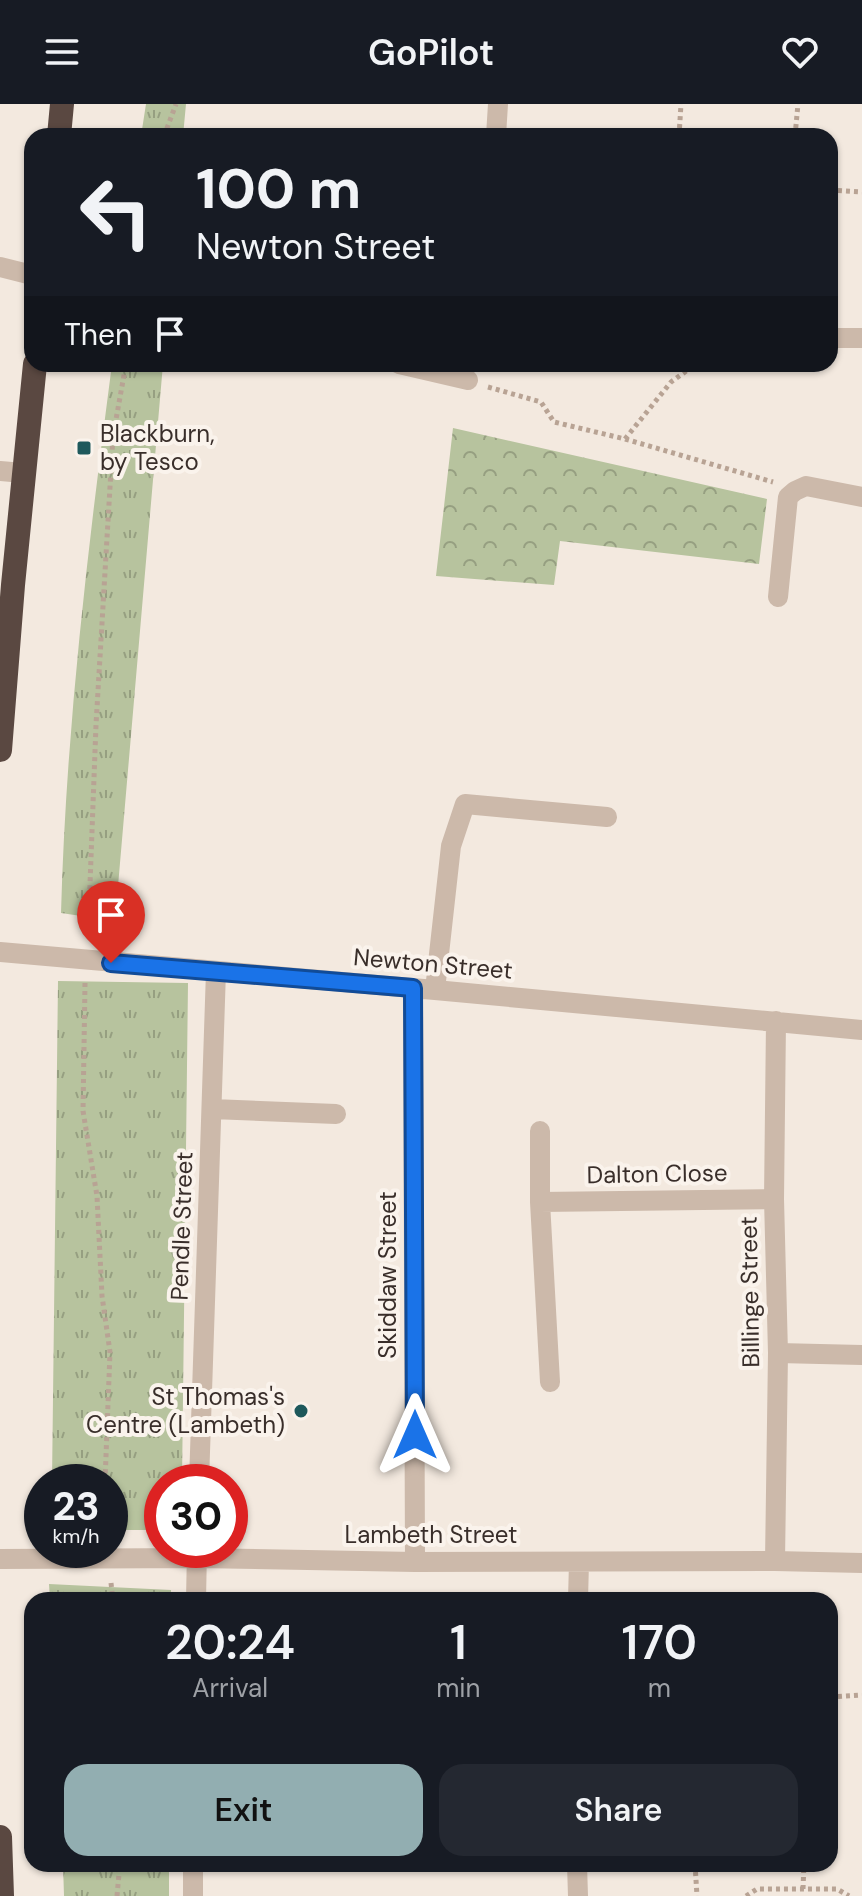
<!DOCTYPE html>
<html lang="en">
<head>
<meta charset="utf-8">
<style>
	body { margin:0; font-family:"DM Sans",sans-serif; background:#242831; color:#f1f3f6; height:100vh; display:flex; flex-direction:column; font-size:30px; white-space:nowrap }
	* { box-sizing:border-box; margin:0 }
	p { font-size:26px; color:#9ea1a6 }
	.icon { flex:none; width:44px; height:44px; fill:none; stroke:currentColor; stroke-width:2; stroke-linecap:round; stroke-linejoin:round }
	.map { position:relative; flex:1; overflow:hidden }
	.sheet { position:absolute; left:24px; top:1488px; width:814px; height:280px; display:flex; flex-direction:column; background:#171b24; border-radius:24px; box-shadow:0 2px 6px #0004 }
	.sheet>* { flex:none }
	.top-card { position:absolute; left:24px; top:24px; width:814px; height:244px; border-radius:24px; box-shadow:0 2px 6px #0004; background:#171b24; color:#f1f3f6; overflow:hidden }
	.speed { position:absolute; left:24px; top:1360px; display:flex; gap:16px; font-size:40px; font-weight:700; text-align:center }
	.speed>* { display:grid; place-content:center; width:104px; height:104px; border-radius:50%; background:#171b24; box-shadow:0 2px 6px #0004; line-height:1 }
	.speed small { font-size:20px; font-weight:400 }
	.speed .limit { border:12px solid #d22; background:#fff; color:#111 }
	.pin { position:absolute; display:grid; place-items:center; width:68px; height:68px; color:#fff; margin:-82px -34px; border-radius:50% 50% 50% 0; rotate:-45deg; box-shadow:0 0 8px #0007 }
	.pin .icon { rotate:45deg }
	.me { position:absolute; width:88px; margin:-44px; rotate:0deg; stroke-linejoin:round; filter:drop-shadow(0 0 6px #0008) }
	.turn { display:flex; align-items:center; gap:28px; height:168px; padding:0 40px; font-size:36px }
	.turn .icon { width:104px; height:104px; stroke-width:2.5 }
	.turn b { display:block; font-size:56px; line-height:68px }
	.then { display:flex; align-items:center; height:76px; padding:0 40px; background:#0003; gap:16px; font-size:30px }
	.eta { display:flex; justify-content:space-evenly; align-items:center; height:136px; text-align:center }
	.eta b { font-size:48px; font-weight:600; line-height:56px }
	.cta { display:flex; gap:16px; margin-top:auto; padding:16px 40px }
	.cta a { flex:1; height:92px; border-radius:24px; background:#92aeb1; color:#111; font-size:32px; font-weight:600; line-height:92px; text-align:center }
	.cta a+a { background:#242831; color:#f1f3f6 }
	header { display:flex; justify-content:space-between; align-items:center; height:104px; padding:0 40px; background:#171b24; font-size:36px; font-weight:600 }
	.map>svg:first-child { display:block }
	.grass { fill:url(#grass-tufts) }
	.park { fill:url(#park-crowns) }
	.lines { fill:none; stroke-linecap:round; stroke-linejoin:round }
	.path { stroke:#b8a394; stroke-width:5; stroke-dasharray:4 4; stroke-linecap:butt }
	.minor { stroke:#ccb9aa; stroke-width:20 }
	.highway { stroke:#5a4841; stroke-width:24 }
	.route-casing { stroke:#114b97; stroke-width:20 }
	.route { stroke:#1a73e8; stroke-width:14 }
	.poi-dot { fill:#1e595c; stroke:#faf3ec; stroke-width:3 }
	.labels { text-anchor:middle; stroke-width:8; stroke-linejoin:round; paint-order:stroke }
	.poi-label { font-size:24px; fill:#392e2a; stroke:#faf3ec; text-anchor:start }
	.street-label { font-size:24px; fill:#392e2a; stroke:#faf3ec }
</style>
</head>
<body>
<header><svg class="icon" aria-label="menu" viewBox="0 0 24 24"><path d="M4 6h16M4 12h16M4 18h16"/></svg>GoPilot<svg class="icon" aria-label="heart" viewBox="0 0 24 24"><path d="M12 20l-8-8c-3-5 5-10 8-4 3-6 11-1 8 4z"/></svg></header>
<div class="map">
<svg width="862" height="1792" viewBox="0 0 862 1792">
	<defs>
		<pattern id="grass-tufts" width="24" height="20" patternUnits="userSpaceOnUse" patternTransform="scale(2)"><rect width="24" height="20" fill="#b7c39e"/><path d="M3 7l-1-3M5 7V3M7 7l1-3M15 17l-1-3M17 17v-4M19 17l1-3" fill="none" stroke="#969f81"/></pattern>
		<pattern id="park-crowns" width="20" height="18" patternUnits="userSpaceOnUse" patternTransform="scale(2)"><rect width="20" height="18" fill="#b7c39e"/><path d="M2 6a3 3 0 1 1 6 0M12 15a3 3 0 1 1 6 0" fill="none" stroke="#969f81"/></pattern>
	</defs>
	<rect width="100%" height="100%" fill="#f3e9df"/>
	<path class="grass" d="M146 0H186L183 32H141Z
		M112 260H163L115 817 61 809C66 625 88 443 112 260Z
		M58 877 188 879 182 1378H162V1426H110V1378H52Z
		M49 1480 171 1486V1496H50Z
		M63 1760H169V1792H64Z"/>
	<path class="park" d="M453 324 767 395 759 460 560 437 554 481 436 472Z"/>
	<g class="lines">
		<path class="path" d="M164 32 176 0
			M679 32 681 0
			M795 32 798 0
			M830 86 862 88
			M488 283 541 298 554 318 625 335 773 378
			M625 335 671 278 696 260
			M88 833 96 621 113 332 126 260
			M85 879 83 1007 97 1092 102 1192 110 1248 105 1378
			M111 1479 113 1496
			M830 1593 862 1591
			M695 1760 697 1792
			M803 1785 804 1760
			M117 1792 119 1770 118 1760
			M746 1792 757 1785H837L849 1792"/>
		<path class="minor" d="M496 32 498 0
			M0 163 32 171
			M830 234H862
			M399 260 468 276
			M0 367 23 369
			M778 493 788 393 795 387 806 382 862 393
			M0 848 435 886 862 926
			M413 884 415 1458
			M435 886 451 742 465 700 607 713
			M212 1005 336 1010
			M540 1027V1098L550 1278
			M540 1098 774 1095
			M778 1249 862 1251
			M199 1378 216 867
			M0 1455 197 1454 415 1458 775 1457 862 1459
			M775 1457 778 1249 774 1095 776 917
			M196 1496 197 1446
			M578 1496 579 1458
			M577 1760 578 1792
			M193 1792V1760"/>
		<path class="highway" d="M59 32 62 0
			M0 646 13 481 35 260
			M0 1733 2 1792"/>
	</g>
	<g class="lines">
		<g class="route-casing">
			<path id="route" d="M111 859 413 884 415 1331"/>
		</g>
		<use href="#route" class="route"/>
	</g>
	<g class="poi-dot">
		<rect x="76" y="336" width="16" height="16" rx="4"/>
		<circle cx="301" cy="1307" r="8"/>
	</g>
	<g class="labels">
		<g class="poi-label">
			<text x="100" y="338">Blackburn,<tspan x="100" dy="28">by Tesco</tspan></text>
			<text x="285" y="1301" text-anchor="end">St Thomas's<tspan x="285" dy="28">Centre (Lambeth)</tspan></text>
		</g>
		<g class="street-label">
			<text transform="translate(433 860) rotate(5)" y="8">Newton Street</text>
			<text transform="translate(657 1070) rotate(-1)" y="8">Dalton Close</text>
			<text transform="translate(182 1122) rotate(-88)" y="8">Pendle Street</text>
			<text transform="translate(388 1171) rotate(-90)" y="8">Skiddaw Street</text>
			<text transform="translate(750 1188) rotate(-91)" y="8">Billinge Street</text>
			<text x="431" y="1439">Lambeth Street</text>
		</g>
	</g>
</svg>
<div class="speed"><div>23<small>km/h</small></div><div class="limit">30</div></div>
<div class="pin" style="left:111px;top:859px;background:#d93025"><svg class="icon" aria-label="arrive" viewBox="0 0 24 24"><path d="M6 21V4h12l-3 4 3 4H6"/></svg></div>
<svg class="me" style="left:415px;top:1331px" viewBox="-20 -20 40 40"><path d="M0-17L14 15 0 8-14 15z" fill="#1a73e8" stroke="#fff" stroke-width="4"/></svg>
<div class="top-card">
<div class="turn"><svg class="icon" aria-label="left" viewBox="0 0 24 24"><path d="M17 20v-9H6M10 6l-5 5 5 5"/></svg><div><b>100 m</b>Newton Street</div></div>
<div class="then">Then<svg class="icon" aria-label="arrive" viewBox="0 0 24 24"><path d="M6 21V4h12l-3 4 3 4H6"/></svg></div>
</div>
<section class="sheet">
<div class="eta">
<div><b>20:24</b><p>Arrival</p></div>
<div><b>1</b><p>min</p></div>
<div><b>170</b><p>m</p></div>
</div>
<div class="cta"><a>Exit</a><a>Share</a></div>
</section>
</div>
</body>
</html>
